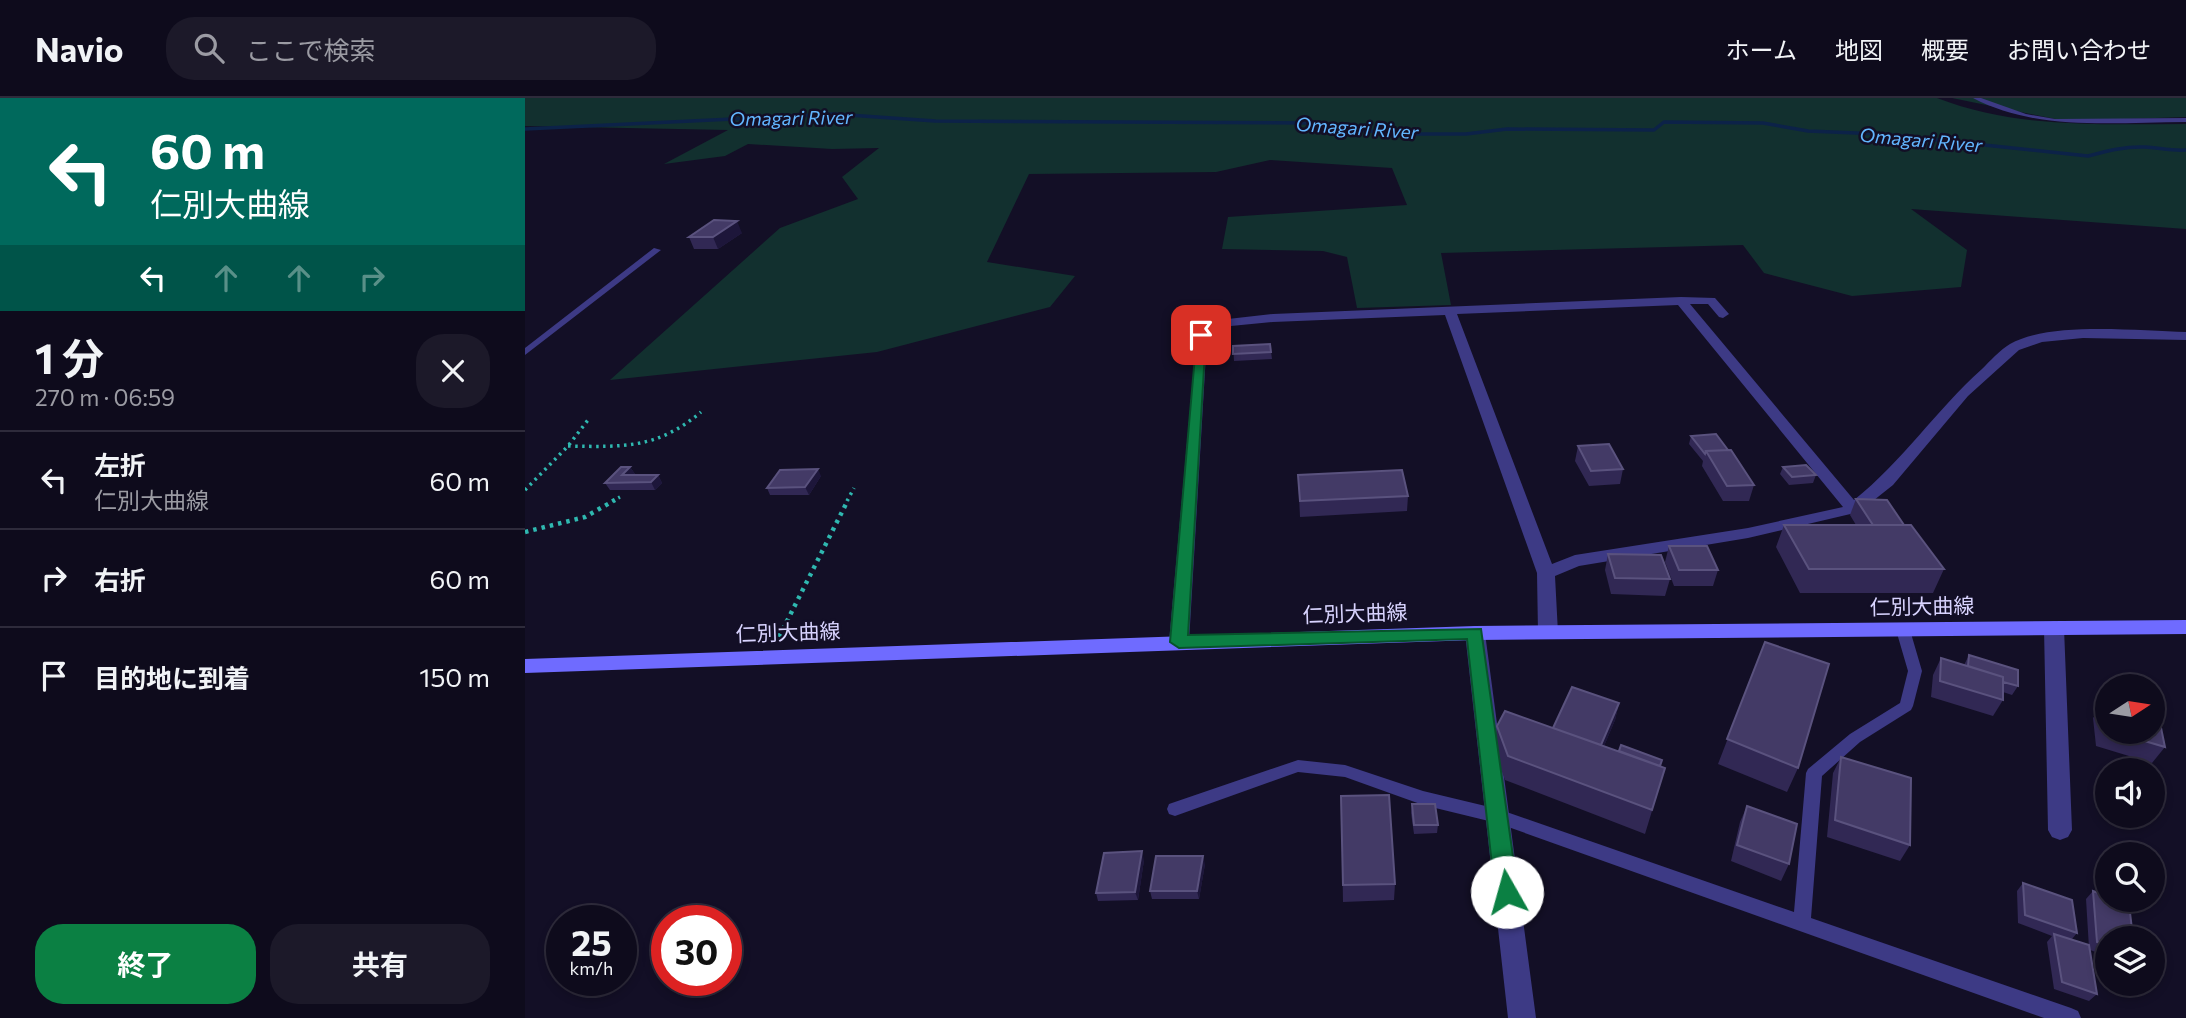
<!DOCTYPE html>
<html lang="ja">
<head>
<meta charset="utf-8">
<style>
	body { margin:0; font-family:Commissioner,"Noto Sans JP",sans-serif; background:#1c1929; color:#f1f3f6; height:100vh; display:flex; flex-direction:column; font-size:26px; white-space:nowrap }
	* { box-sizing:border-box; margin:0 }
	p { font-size:23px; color:#9b9ba3 }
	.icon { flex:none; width:38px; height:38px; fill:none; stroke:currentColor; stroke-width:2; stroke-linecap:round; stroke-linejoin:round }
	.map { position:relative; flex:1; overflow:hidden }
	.sheet { display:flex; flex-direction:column; background:#0e0b1c; width:525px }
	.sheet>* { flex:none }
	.banner { background:#00695c; color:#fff; overflow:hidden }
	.needle { width:46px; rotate:78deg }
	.buttons { position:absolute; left:1570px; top:576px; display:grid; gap:14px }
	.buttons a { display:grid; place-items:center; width:70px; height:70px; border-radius:50%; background:#0e0b1c; box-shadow:0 4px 10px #0003,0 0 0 2px #2e2b3b; font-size:35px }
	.speed { position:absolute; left:21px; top:807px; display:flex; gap:14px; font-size:35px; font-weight:700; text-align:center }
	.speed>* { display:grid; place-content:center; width:91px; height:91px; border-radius:50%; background:#0e0b1c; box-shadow:0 4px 10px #0003,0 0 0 2px #2e2b3b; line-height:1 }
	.speed small { font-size:18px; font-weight:400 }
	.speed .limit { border:10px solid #d22; background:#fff; color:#111 }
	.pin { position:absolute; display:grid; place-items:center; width:60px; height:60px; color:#fff; margin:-30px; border-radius:14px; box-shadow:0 4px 10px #0006 }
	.me { position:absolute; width:77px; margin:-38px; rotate:353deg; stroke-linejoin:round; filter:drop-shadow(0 0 5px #0008) }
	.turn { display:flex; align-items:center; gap:24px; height:147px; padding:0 35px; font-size:32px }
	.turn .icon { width:91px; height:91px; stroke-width:2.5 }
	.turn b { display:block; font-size:49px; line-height:60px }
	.lanes { display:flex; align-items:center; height:66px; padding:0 35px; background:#0003; justify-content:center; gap:35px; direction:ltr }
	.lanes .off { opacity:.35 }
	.round { display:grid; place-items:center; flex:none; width:74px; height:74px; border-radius:28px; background:#1c1929 }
	.overview { display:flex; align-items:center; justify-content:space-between; height:119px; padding:0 35px }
	h1 { font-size:42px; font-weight:700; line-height:52px }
	.action { display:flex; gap:14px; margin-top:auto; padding:14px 35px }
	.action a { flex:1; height:80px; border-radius:28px; background:#0b8043; color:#fff; font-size:28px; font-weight:700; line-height:80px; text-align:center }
	.action a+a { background:#1c1929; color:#f1f3f6 }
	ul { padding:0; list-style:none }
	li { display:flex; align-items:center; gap:21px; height:98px; padding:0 35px; border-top:2px solid #2e2b3b }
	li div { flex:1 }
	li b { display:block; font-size:26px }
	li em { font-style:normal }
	header { display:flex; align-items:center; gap:42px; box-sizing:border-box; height:98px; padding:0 35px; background:#0e0b1c; border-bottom:2px solid #2e2b3b }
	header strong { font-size:33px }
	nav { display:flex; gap:38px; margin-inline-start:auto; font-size:24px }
	.search { width:490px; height:63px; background:#1c1929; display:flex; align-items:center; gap:18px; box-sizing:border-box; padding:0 24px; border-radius:28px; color:#9b9ba3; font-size:26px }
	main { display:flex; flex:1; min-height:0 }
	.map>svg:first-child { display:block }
	.green { fill:#12302f }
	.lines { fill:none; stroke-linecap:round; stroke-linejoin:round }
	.stream { stroke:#0c2248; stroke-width:3.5 }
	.path-far1 { stroke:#2fb8b0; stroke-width:3.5; stroke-dasharray:2.5 4.5; stroke-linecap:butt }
	.path { stroke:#2fb8b0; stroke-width:4.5; stroke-dasharray:3.5 5; stroke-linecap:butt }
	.service { fill:#3d3a85; fill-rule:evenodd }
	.minor { fill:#3d3a85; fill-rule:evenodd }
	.secondary { fill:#6f6bff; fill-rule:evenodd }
	.wall { fill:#312854 }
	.shaded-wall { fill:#1d163a }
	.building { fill:#433a66; stroke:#5a527e; stroke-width:2 }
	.route { fill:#0b8043; stroke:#07532c; stroke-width:2 }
	.labels { text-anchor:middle; stroke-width:5; stroke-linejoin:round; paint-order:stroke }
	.far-water-label { font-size:19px; font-style:italic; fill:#62b6ff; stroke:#130f26 }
	.street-label { font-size:21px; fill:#d9d4ff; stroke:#130f26 }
</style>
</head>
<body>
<header>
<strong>Navio</strong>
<div class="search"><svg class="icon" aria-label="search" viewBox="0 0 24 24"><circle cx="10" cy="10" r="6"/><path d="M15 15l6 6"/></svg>ここで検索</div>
<nav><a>ホーム</a><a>地図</a><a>概要</a><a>お問い合わせ</a></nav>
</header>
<main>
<section class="sheet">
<div class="banner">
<div class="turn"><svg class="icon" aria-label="left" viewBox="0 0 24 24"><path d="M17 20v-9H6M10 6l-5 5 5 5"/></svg><div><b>60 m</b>仁別大曲線</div></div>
<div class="lanes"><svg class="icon" aria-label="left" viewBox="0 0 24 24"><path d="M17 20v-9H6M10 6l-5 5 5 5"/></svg><svg class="icon off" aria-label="ahead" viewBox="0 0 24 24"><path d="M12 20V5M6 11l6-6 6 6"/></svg><svg class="icon off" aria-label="ahead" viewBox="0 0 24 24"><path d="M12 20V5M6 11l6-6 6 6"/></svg><svg class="icon off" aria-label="right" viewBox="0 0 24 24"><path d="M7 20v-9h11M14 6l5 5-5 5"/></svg></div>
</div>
<div class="overview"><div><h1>1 分</h1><p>270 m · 06:59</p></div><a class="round"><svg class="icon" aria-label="close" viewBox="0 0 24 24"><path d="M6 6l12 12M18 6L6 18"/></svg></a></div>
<ul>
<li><svg class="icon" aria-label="left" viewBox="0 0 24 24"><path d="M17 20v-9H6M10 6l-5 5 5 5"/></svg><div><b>左折</b><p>仁別大曲線</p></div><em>60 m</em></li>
<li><svg class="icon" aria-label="right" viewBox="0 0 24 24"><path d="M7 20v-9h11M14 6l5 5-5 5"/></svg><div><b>右折</b></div><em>60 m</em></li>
<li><svg class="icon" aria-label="arrive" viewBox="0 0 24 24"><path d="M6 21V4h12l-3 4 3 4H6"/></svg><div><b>目的地に到着</b></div><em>150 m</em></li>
</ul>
<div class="action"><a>終了</a><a>共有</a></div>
</section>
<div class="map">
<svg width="1661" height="920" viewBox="0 0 1661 920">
	<rect width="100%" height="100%" fill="#130f26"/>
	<path class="green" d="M0 0H1412C1492 31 1577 26 1661 26V131L1386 111 1442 152 1436 189 1327 198 1239 175 1218 147 916 155 926 207 832 210 822 159 798 153 697 151 703 119 882 107 867 70 745 62 691 74 504 76 462 164 550 178 525 209 352 254 85 282 255 130 333 101 317 79 354 50 307 51 223 46 200 58 139 66 203 32 0 28Z
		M1427 0H1661V19L1540 23Z"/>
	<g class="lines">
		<path class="stream" d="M0 31 309 16 410 23 784 25 825 32 890 36H941L982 31 1129 32 1139 24 1238 25 1283 33 1355 36 1563 58C1582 53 1601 48 1620 49 1635 50 1647 53 1661 52"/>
		<path class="path-far1" d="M43 348C98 349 132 351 176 314
			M0 392 43 348 63 322
			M87 403 95 399
			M322 403 329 390"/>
		<path class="path" d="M0 434 60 419 90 402
			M254 539 323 402"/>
		<path class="service" d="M1448 0H1456L1501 16 1530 21 1661 20V24C1590 24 1513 34 1448 0Z
			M129 150 136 152 0 257V250Z
			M1378 527 1383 529 1385 532 1397 573 1388 608 1386 612 1335 644 1297 678 1286 820 1546 910 1553 913 1556 920H1519L972 725 898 707 820 679 773 674 650 718 644 716 642 711 644 706 773 662 820 667 898 693 973 711 1269 814 1281 675 1283 671 1325 636 1375 605 1383 573 1371 532 1373 529Z"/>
		<path class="minor" d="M1156 199 1190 200 1204 216 1198 220 1194 219 1183 206H1165L1329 402C1377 364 1411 312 1457 271 1465 263 1475 252 1485 246 1525 223 1614 233 1661 234V242L1558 240 1517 244 1494 252 1443 298 1368 387 1334 414 1223 440 1054 468 1030 478 1033 535 1030 540H1016L1013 535 1012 475 920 217 748 224 706 228 682 239 664 544 661 549H647L644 544 672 234 703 221 748 216ZM1153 207 1318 409 1223 430 1050 457 1027 466 932 216Z
			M1529 523 1536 525 1539 530 1547 732 1543 739 1535 742 1527 739 1523 732 1519 530 1522 525Z
			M950 528 957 530 960 535 1011 920H983L940 535 943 530Z"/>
		<path class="secondary" d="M1661 522V536L950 542 0 575V561L950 528Z"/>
	</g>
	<path class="wall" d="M217 135 193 151H169L164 139Z
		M745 246 747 261 709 263 708 248Z
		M1166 338 1229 387 1224 403H1198L1177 368 1178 363 1164 346Z
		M1053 348 1098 371 1095 386 1064 388 1050 363Z
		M105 369 110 376 109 377H133L137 385 130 392H85L80 385Z
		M1258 369 1291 377 1288 385 1264 387 1255 376Z
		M773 377 883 398 882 413 775 419Z
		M296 378 284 397H245L242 390Z
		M1331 401 1379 427 1419 471 1408 495H1275L1251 449 1259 427H1331L1325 417Z
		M1144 448 1193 472 1188 488H1149L1140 464Z
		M1083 456 1145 481 1140 498 1086 496 1080 472Z
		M1240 544 1273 670 1262 694 1193 666Z
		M1444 557 1493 588 1487 597 1478 594V602L1468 618 1406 599 1408 577 1416 560 1439 567Z
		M1580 604H1582V634H1628L1640 649 1627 665 1571 648 1568 620Z
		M1094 605 1090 622 1079 648 1140 670 1120 736 980 682 969 652 972 628 1028 630Z
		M1316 659 1385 747 1375 763 1302 739 1308 675Z
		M816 698 870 786 869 802 818 804Z
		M887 706 913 727 912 735 889 736 886 715Z
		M1222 708 1264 766 1256 783 1206 763 1215 724Z
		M619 762 613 802 573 803 571 795Z
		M680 766 674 801H627L625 793Z
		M1498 785 1552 835 1547 841 1564 850 1561 801 1568 793 1582 840V858L1565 852 1572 896 1564 903 1529 891 1522 844 1527 838 1493 825 1492 793Z"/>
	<path class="shaded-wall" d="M212 123 217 135 193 151 188 139Z
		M105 369 110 376 101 385 97 377Z
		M293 371 296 378 284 397 280 389Z
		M133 377 137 385 130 392 126 384Z
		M1094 605 1090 622 1071 667 1075 651Z
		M617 753 619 762 613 802 610 794Z
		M678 758 680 766 674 801 672 793Z"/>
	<path class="building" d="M189 122 212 123 188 139H164Z
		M745 246 746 254 708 256V248Z
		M1191 336 1203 352 1181 353 1180 356 1166 338Z
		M1084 346 1098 371 1066 373 1053 348Z
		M1206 352 1229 387 1202 388 1181 353Z
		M1281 367 1291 377 1267 379 1258 369Z
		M96 369H105L97 377H133L126 384 80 385Z
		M293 371 280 389 242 390 255 372Z
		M877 372 883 398 775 403 773 377Z
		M1331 401 1362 402 1379 427H1348Z
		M1259 427H1386L1419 471H1284Z
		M1144 448H1182L1193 472H1154Z
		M1083 456 1136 457 1145 481 1090 480Z
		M1240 544 1304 566 1273 670 1202 641Z
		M1444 557 1493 572V588L1478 584V579L1443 568Z
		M1416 560 1478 579V602L1415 583Z
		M1047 589 1094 605 1076 647 1028 630Z
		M1580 604H1582V622Z
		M980 613 1140 670 1127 712 983 658 972 628Z
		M1628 618 1634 620 1640 649 1589 634H1628Z
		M1096 647 1137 662 1135 668 1094 653Z
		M1316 659 1386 680 1385 747 1310 722Z
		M864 697 870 786 818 787 816 698Z
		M887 706H910L913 727H889Z
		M1222 708 1272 726 1264 766 1212 747Z
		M617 753 610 794 571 795 579 755Z
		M631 758H678L672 793H625Z
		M1498 785 1547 802 1552 835 1500 817Z
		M1568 793 1582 798V802H1592L1604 806 1608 840H1582V847L1572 844Z
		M1529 836 1564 847 1572 896 1537 884Z"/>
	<path class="route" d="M672 235 681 237 663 537 956 531 993 794 990 801 982 804 974 801 970 794 942 541 654 550 645 544Z"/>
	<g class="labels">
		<g class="far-water-label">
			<text transform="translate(266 20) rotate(-1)" y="7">Omagari River</text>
			<text transform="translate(832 30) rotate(4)" y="7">Omagari River</text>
			<text transform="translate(1396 42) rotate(5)" y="7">Omagari River</text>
		</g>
		<g class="street-label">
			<text transform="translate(1397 509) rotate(-1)" y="7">仁別大曲線</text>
			<text transform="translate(830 516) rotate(-2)" y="7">仁別大曲線</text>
			<text transform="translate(263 535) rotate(-2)" y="7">仁別大曲線</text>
		</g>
	</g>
</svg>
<div class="buttons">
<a><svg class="needle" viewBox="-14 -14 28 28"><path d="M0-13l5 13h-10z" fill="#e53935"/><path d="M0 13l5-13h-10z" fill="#9b9ba3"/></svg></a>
<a><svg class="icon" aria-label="sound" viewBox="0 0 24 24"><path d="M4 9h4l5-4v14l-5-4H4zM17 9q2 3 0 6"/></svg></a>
<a><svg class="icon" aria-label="search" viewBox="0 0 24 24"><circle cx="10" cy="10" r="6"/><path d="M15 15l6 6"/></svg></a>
<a><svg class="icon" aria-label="layers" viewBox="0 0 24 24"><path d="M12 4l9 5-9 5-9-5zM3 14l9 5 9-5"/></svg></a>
</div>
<div class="speed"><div>25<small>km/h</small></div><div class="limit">30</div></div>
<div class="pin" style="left:676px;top:237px;background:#d93025"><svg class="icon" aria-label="arrive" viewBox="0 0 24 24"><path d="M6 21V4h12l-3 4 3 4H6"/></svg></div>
<svg class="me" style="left:982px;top:794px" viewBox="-20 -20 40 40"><circle r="19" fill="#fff"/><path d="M0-13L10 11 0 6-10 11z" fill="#0b8043"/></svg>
</div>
</main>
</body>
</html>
